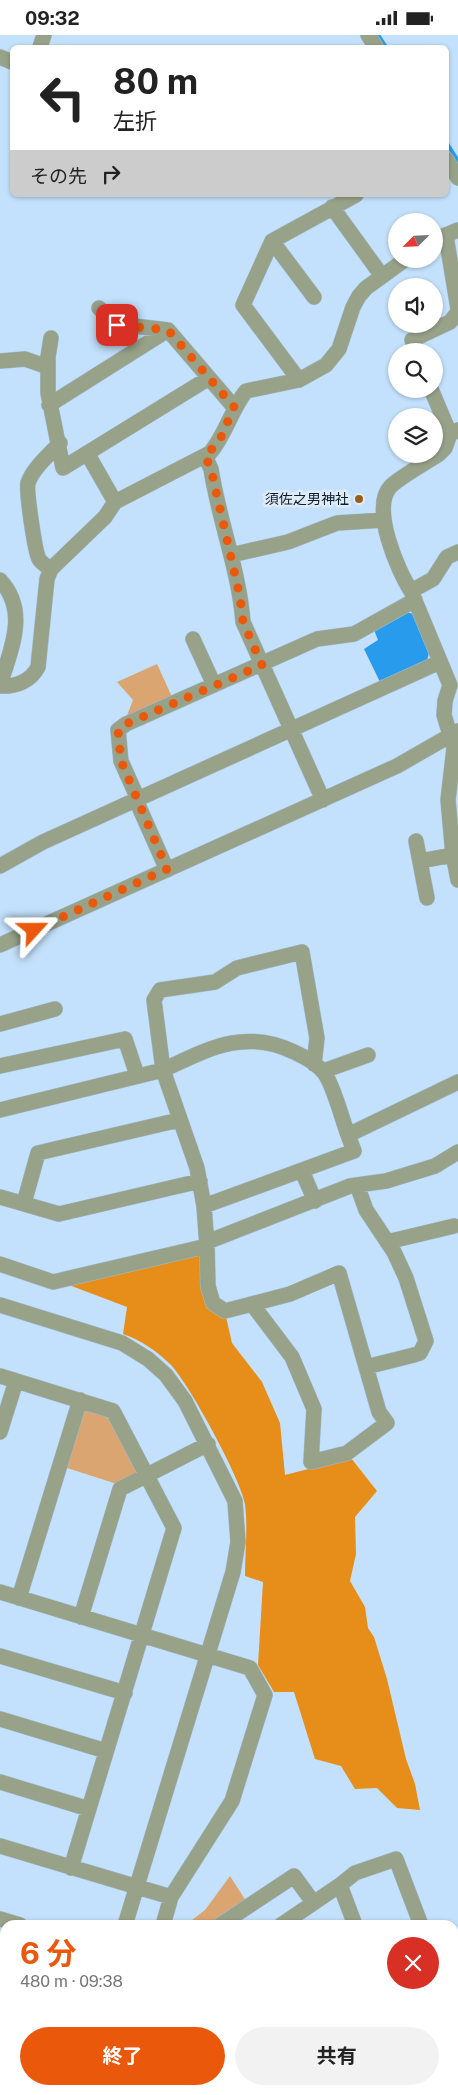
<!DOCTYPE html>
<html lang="ja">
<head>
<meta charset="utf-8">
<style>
	body { margin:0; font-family:"Public Sans","Noto Sans JP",sans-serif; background:#f2f2f2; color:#222; height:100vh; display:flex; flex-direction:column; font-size:19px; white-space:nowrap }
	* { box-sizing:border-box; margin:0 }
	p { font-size:16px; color:#767676 }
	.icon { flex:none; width:28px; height:28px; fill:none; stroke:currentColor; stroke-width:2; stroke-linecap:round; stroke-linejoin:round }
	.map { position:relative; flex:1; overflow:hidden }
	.sheet { position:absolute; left:0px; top:1885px; width:459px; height:175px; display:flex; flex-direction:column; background:#fff; border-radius:15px 15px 0 0; box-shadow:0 1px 4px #0004 }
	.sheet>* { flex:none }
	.hud { position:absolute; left:10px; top:10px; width:439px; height:152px; border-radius:8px; box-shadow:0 1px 4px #0004; background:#fff; color:#222; overflow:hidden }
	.needle { width:32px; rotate:246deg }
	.fabs { position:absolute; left:388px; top:178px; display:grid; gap:10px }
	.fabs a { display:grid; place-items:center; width:55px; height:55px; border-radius:50%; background:#fff; box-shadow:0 1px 4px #0004; font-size:25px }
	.pin { position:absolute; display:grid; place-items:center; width:42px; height:42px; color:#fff; margin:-21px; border-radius:10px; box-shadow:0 2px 8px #0006 }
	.me { position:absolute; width:55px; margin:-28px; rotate:66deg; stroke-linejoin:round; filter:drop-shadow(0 0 4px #0008) }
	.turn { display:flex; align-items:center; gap:18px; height:105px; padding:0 20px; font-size:22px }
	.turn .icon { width:65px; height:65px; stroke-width:2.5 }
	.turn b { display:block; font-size:35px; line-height:42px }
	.then { display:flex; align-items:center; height:48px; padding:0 20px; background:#0003; gap:10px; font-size:19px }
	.round { display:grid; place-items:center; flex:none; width:52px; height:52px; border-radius:26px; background:#f2f2f2 }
	.head { display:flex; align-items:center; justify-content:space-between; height:85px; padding:0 20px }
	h1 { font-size:30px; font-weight:700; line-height:38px; color:#ea580c }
	.button { display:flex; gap:10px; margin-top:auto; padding:10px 20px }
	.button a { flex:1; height:58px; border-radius:30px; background:#ea580c; color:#fff; font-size:20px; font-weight:700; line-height:58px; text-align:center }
	.button a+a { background:#f2f2f2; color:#222 }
	.status { display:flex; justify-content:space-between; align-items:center; height:35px; padding:0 25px; background:#fff; direction:ltr }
	.status svg { height:14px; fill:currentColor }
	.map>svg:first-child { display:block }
	.green { fill:#daa570 }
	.forest { fill:#e68e19 }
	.water { fill:#289bec }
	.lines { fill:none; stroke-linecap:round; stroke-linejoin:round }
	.stream { stroke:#289bec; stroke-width:4 }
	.minor-casing { stroke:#a2bed7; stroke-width:16 }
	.minor { stroke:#98a289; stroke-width:15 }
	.route { stroke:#ea580c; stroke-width:9; stroke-dasharray:0 16.2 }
	.poi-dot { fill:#975e1a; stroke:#e1ebf5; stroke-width:2 }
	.labels { text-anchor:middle; stroke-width:5; stroke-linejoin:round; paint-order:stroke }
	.poi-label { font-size:14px; fill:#091e2e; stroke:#e1ebf5; text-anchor:end }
</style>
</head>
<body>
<div class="status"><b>09:32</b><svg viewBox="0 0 49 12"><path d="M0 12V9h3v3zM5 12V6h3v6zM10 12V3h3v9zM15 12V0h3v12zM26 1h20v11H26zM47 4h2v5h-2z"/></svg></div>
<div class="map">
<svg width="458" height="2060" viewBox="0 0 458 2060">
	<rect width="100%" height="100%" fill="#c3e1fc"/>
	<path class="green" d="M157 629 172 662 126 683 133 665 117 647Z
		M88 1374 110 1384 137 1434 135 1442 120 1450 64 1432 82 1377Z
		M230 1841 246 1866 211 1890H193L191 1886 205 1875Z
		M13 2055H103L104 2060H11Z"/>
	<path class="forest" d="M196 1218 203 1221 226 1282 232 1308 262 1347 280 1388 285 1440 351 1423 377 1456 355 1482 356 1519 350 1546 365 1572 368 1593 374 1602 387 1644 406 1724 415 1749 420 1775 397 1773 377 1753 355 1754 341 1731 315 1724 294 1657H274L258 1630 263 1547 245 1541C245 1517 248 1493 245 1469 241 1444 189 1349 171 1330 158 1317 141 1305 123 1299L127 1272 69 1250Z"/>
	<path class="water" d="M406 577 414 579 429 618 427 626 380 647 364 614 378 605 374 595Z"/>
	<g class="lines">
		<path class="stream" d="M378 0 386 12
			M446 107 458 126"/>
		<g class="minor-casing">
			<path id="minor" d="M368 0 376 12
				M40 12 44 0
				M0 22 12 27
				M446 124 458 143
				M332 172 382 241
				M446 201 458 274
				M434 205 458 195
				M272 206 314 262
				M99 273 117 289 168 295 234 372
				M51 303 48 322V358L63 433 209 343
				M417 316 412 305 450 287 458 277
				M0 326 25 324 48 332
				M299 345 243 270 272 206 356 160
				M431 354 450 399
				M49 370 168 295
				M458 395 450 399 445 413 439 419C427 427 400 442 391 451 370 472 398 536 411 556L450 650 445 666 444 680 454 713 448 765 453 820 458 845
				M87 418 115 467
				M205 421 211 434C219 486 239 535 243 587L323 765
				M231 520 288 507 337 488 384 485
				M51 534C47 531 42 529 39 524 35 517 26 456 28 448 33 433 49 420 60 408
				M0 545C29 576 11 614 0 650
				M411 556 433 544 447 522 458 517
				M193 604 214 650
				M0 651C16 652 31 646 38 632L47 544 51 534 105 482 115 467 210 418C226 399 231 375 246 356L299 345 326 330 339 314 353 272 359 261 366 253 406 224
				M138 764 121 726 118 695 126 689 317 604 354 599 415 565
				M136 765 167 835
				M416 806 427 863
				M420 826 453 820
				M0 831 43 807 440 627
				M0 910 397 731 458 696
				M0 989 55 974
				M314 1029 317 1003 302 917 237 933 215 947 160 955 154 965 163 1035C208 1014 245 993 294 1017 305 1022 318 1029 325 1039 334 1052 342 1084 348 1100
				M0 1031 125 1004 137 1040
				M325 1038 329 1034 368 1020
				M0 1075 163 1035 197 1133 204 1171 207 1211 53 1247 0 1229
				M302 1136 315 1166
				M357 1150 366 1175 394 1217 406 1243 426 1306 420 1318 414 1320 366 1332
				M0 1162 59 1179 200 1146
				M24 1168 38 1118 179 1085
				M204 1171 354 1116 348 1100 458 1047
				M207 1207 350 1151 386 1146 435 1131 458 1117
				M387 1207 454 1191
				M207 1211 208 1251 213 1268 225 1276 290 1259 339 1238 379 1377 387 1388 347 1418 311 1427 314 1374 292 1322 252 1269
				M0 1270 122 1308 148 1324 166 1340 185 1366 235 1466 238 1507 233 1537 125 1890
				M0 1341 113 1376 174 1493 71 1833
				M0 1397 16 1346
				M0 1557 250 1633 265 1660 232 1766 171 1862
				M19 1563 80 1365
				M81 1582 120 1454 208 1409
				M0 1621 125 1658
				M0 1684 106 1716
				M0 1747 89 1774
				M0 1811 171 1862 163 1890
				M340 1850 355 1838 396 1824 421 1890
				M0 1884 20 1890
				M220 1890 294 1841 313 1867
				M281 1890 340 1850 355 1890
				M454 1941 458 1939
				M0 1958 5 1943
				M114 2055 115 2060
				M155 2055 156 2060
				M209 2055 210 2060
				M5 2060 7 2055"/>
		</g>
		<use href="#minor" class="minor"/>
	</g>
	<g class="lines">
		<path class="route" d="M34 895 167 834 121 726 118 695 126 689 262 630 243 587 240 562 211 434 205 421 219 407 234 372 168 295 117 290"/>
	</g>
	<circle class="poi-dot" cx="359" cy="464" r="5"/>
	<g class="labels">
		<g class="poi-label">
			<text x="349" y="469">須佐之男神社</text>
		</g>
	</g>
</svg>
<div class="fabs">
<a><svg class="needle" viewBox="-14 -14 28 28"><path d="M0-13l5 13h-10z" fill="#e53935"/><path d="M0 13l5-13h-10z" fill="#767676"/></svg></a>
<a><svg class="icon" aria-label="sound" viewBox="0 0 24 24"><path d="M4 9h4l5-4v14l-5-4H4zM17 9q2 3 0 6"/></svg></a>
<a><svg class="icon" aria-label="search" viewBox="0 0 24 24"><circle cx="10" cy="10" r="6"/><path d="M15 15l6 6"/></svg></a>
<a><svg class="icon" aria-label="layers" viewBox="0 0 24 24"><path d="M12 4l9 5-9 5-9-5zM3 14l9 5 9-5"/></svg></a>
</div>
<div class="pin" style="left:117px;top:290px;background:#d93025"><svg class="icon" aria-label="arrive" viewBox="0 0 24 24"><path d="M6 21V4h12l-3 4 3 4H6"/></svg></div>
<svg class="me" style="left:34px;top:895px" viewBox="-20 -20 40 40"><path d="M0-17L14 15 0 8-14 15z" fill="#ea580c" stroke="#fff" stroke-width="4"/></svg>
<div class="hud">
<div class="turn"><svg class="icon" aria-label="left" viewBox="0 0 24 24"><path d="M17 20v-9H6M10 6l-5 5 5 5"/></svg><div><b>80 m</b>左折</div></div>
<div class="then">その先<svg class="icon" aria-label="right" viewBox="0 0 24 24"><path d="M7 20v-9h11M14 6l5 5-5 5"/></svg></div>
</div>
<section class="sheet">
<div class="head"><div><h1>6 分</h1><p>480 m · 09:38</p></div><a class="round" style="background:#d93025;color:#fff"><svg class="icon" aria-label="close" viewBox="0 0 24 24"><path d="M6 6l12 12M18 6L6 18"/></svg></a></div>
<div class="button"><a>終了</a><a>共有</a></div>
</section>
</div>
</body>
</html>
